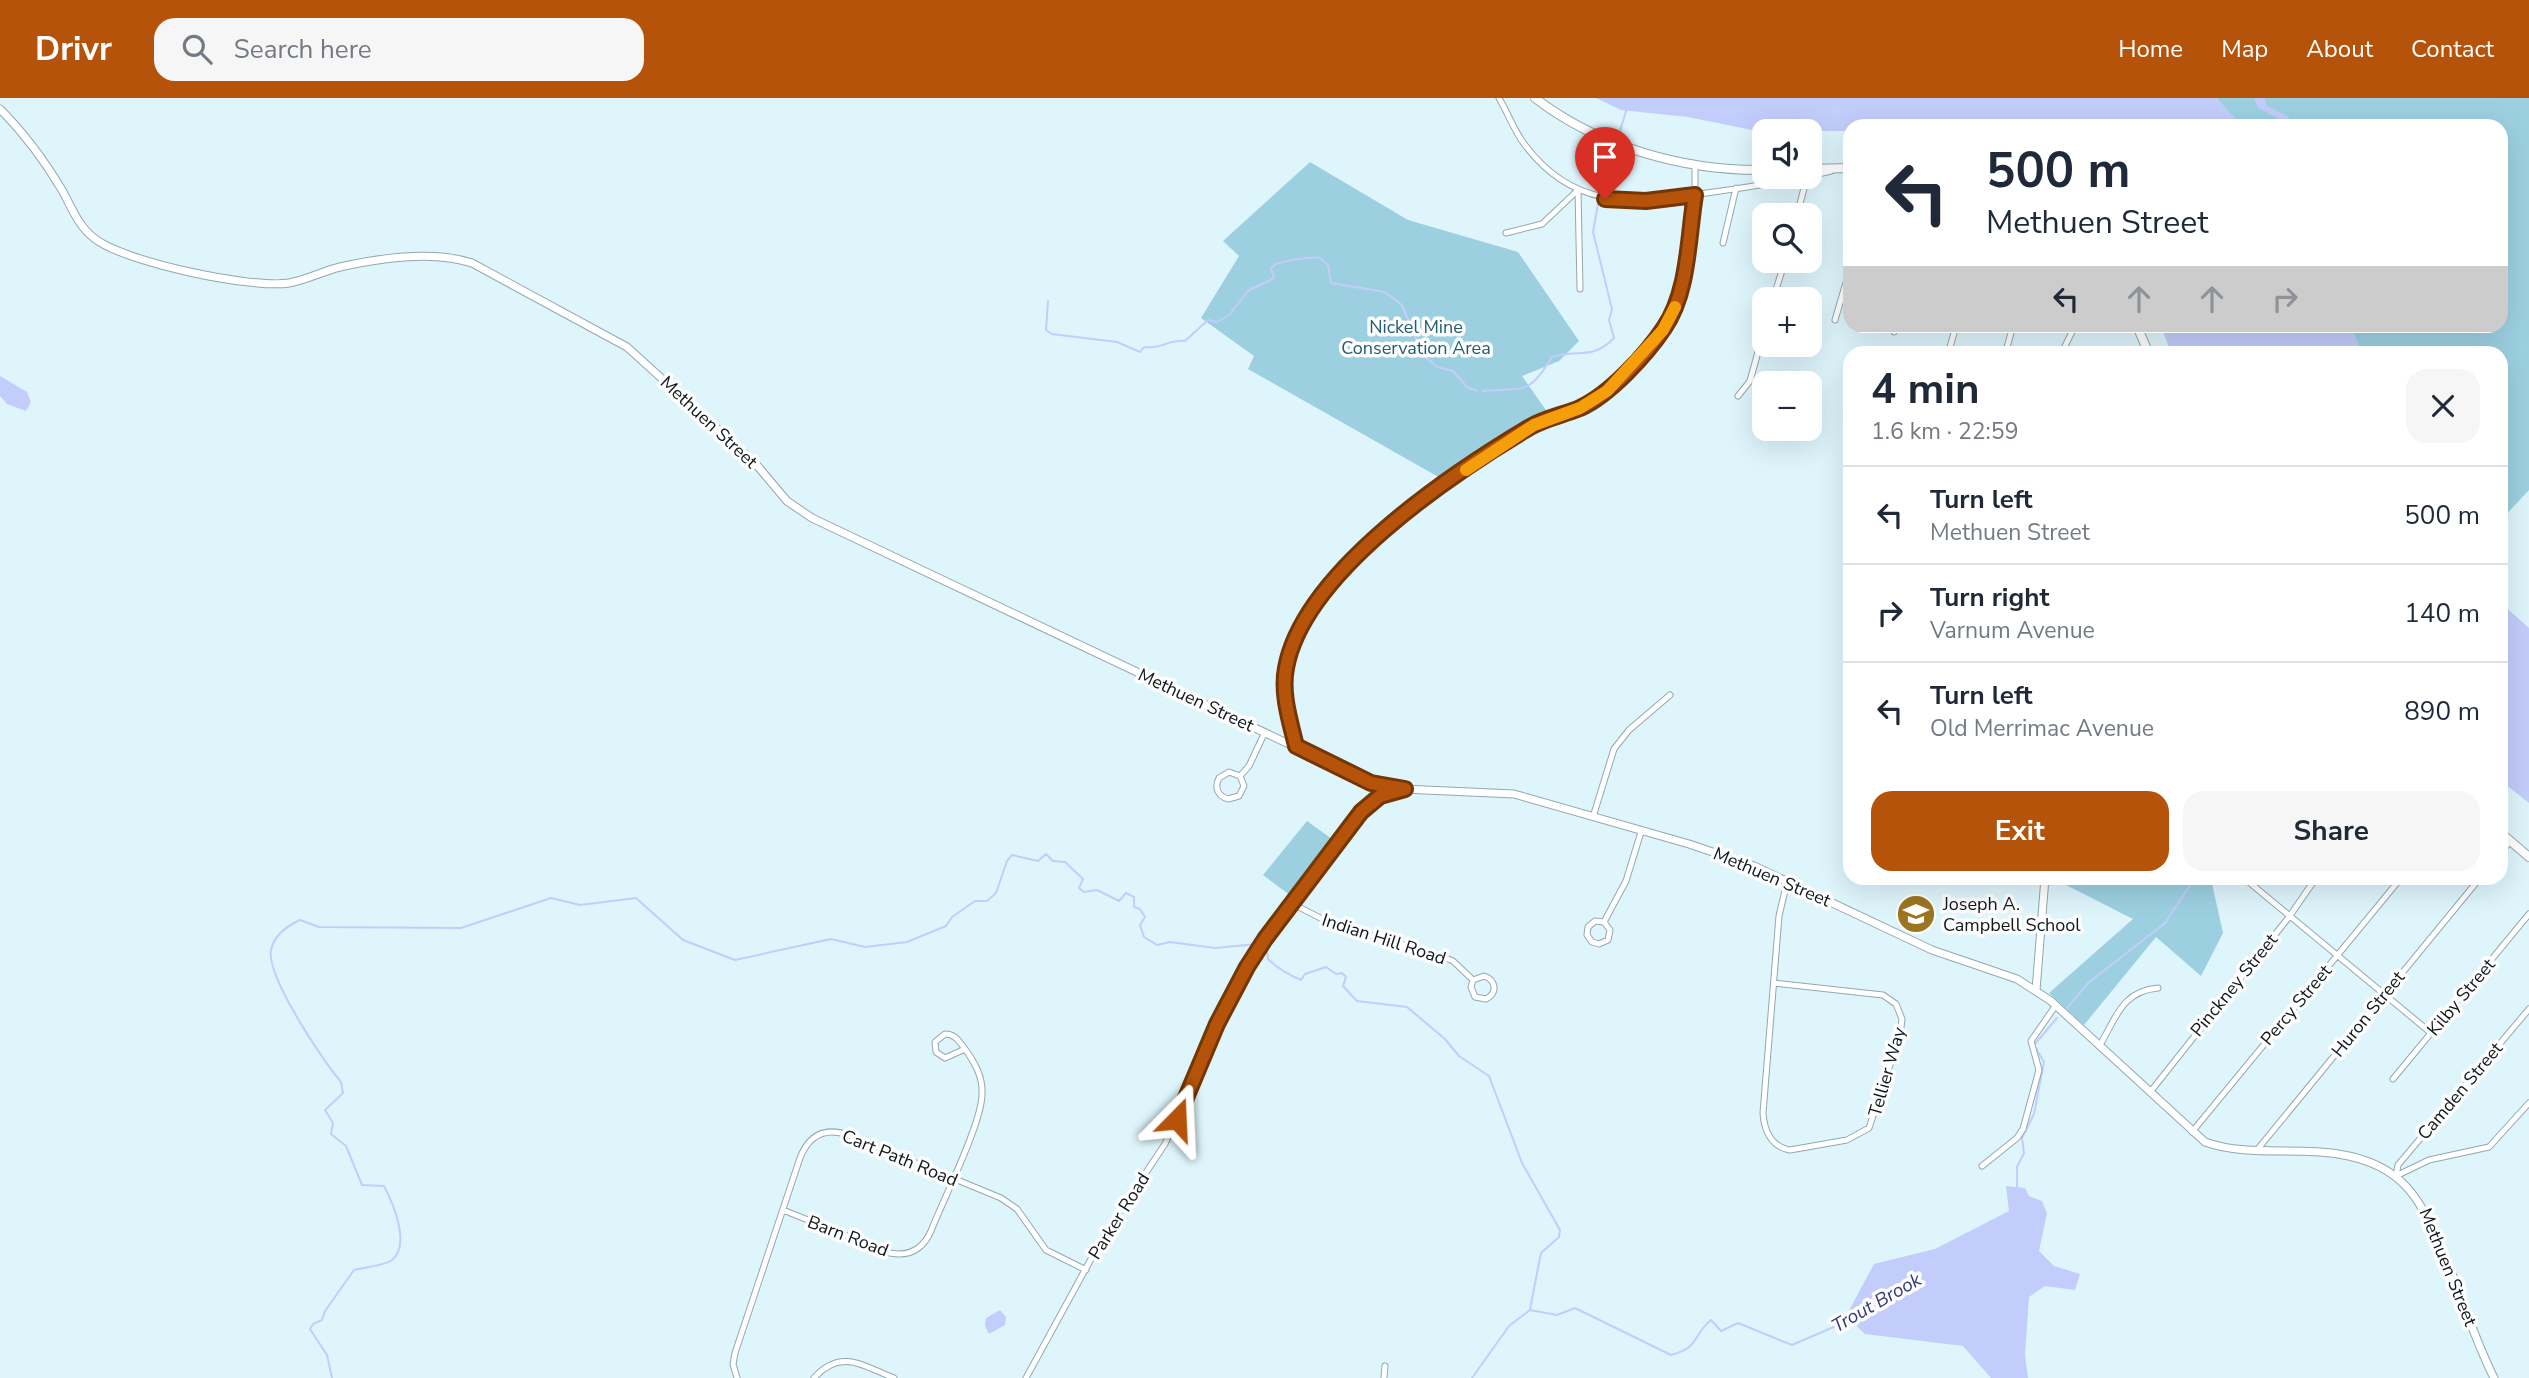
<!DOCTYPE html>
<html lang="en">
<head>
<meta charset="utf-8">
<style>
	body { margin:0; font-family:"Nunito Sans",sans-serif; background:#f6f6f7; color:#1f2937; height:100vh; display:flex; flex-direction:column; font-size:26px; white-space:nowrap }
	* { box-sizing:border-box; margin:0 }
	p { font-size:23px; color:#747a83 }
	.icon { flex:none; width:38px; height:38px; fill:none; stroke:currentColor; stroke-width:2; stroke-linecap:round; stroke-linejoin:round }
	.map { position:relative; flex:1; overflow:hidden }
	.drawer { position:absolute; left:1843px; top:248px; width:665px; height:539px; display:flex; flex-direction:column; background:#fff; border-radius:21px; box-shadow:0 7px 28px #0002 }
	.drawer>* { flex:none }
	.banner { position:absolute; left:1843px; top:21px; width:665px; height:214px; border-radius:21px; box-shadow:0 7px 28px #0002; background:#fff; color:#1f2937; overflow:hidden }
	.fabs { position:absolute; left:1752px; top:21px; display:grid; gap:14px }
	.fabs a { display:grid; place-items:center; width:70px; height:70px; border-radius:14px; background:#fff; box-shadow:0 7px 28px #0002; font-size:35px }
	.pin { position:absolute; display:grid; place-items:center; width:60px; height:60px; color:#fff; margin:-72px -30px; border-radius:50% 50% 50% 0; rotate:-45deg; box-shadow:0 0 7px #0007 }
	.pin .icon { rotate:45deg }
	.me { position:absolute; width:77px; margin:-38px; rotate:21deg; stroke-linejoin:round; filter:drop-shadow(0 0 5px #0008) }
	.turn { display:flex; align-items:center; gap:24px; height:147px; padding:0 28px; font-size:32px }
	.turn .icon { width:91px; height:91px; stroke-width:2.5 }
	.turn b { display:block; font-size:49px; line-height:60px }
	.lanes { display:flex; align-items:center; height:66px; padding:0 28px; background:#0003; justify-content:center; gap:35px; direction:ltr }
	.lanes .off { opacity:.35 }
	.round { display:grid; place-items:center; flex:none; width:74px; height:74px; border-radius:21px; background:#f6f6f7 }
	.overview { display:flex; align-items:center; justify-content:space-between; height:119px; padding:0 28px }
	h1 { font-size:42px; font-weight:700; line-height:52px }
	.cta { display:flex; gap:14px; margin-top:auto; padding:14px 28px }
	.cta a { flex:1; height:80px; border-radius:21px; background:#b45309; color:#fff; font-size:28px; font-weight:700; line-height:80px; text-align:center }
	.cta a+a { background:#f6f6f7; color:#1f2937 }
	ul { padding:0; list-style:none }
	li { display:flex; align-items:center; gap:21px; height:98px; padding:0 28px; border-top:2px solid #e0e1e3 }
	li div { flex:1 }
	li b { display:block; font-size:26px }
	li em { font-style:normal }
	header { display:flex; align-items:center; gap:42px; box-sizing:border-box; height:98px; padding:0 35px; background:#b45309; color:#fff }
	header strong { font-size:33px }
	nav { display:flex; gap:38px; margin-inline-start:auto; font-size:24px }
	.search { width:490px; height:63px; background:#f6f6f7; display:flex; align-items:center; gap:18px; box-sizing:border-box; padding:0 24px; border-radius:21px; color:#747a83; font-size:26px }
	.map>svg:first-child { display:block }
	.green { fill:#9cd0e1 }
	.water { fill:#c3cdfb }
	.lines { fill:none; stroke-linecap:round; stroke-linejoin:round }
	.stream { stroke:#c3cdfb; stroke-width:2 }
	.street-casing { stroke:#93a8af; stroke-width:7 }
	.secondary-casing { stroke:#93a8af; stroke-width:9 }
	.primary-casing { stroke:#93a8af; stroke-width:10 }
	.street { stroke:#fff; stroke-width:5 }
	.secondary { stroke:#fff; stroke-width:7 }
	.primary { stroke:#fff; stroke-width:8 }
	.route-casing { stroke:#753606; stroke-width:18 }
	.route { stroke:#b45309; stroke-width:12 }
	.slow { stroke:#f59e0b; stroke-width:12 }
	.labels { text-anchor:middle; stroke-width:7; stroke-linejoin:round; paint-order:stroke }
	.park-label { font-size:18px; fill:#215d6f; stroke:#fdfdfd }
	.street-label { font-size:18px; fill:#10181b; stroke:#fdfdfd }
	.poi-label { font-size:18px; fill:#10181b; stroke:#fdfdfd; text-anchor:start }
	.water-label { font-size:19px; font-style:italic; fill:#353b7e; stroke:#fdfdfd }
</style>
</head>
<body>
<header>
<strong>Drivr</strong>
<div class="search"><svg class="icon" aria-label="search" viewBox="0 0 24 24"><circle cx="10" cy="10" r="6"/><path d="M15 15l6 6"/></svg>Search here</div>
<nav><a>Home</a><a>Map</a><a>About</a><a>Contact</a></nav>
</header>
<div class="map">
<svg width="2529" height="1280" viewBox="0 0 2529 1280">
	<rect width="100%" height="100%" fill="#def5fc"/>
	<path class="green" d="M2216 0H2529V392L2501 422V256L2362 255 2350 228H2501V28H2242Z
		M1310 64 1408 122 1518 154 1579 243 1559 263 1522 278 1548 315 1521 327 1442 381 1248 271 1254 258 1201 220 1239 158 1223 143Z
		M1307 723 1332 741 1291 798 1263 777Z
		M2063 781H2211L2223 835 2201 878 2156 839 2084 927 2049 895 2133 821 2060 784Z"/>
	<path class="water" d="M1596 0H2216L2240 25 2255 23 2269 28H1850V33H1757L1688 19 1621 12Z
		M2254 0H2264L2267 8 2288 18 2292 28H2284L2279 21 2258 10Z
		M2161 228H2350L2362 255H2171Z
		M0 278 27 294 31 304 26 313 7 306 0 298Z
		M2501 505 2529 530V705L2501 683Z
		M2006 1088 2025 1090 2029 1098 2042 1103 2047 1115 2039 1153 2054 1168 2080 1176 2075 1192 2045 1188 2029 1199 2025 1257 2028 1280H1991L1963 1248 1865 1236 1846 1218 1874 1166 1935 1151 2009 1113Z
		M1000 1212 1006 1219 1005 1227 989 1236 985 1228 986 1220Z"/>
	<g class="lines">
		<path class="stream" d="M1619 36 1627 10
			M1597 92 1595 75 1613 61 1615 55
			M1048 203 1046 232 1052 236 1117 244 1140 254 1144 249C1160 252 1169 241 1185 243L1208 222 1217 224 1229 217 1249 192 1271 182 1274 179 1271 171 1275 166C1286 163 1309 158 1320 160L1328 167 1331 185 1385 194 1402 207 1422 256 1437 269 1453 273 1467 289 1477 293
			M1483 293C1523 289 1528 299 1552 259 1578 251 1593 262 1614 240L1609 222 1612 211 1593 134 1598 106
			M1267 852 1268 861C1278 871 1289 877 1301 882L1305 876 1326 869 1336 876 1342 875 1346 879 1343 888 1357 903 1407 909 1445 941 1459 958 1489 978 1522 1065 1560 1132 1559 1139 1541 1155 1530 1211
			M2067 910 2088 885 2165 825 2195 780
			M2017 1090V1069L2024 1055 2022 1040 2034 1016 2044 964 2034 947 2057 920
			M332 1280 327 1257 310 1231 313 1226 322 1222 325 1213 354 1172C365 1169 384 1168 392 1162 411 1147 393 1105 384 1088L362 1087 346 1048 331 1036 333 1025 325 1012 343 995 341 984C323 963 266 878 271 852 274 837 287 828 300 822L319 829 461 830 551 800 580 807 636 800 683 842 735 862 831 841 865 849 907 844 946 828 952 819 975 803H987L996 795 1007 763 1012 757 1038 763 1046 756 1053 763 1065 764 1083 781 1079 790 1084 794 1097 792 1119 803 1126 795 1134 799V809L1140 811 1145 819 1140 827 1144 839 1157 847 1170 844 1215 850 1257 846
			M1472 1280 1509 1228 1530 1212 1557 1217 1575 1210 1671 1257C1700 1249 1692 1238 1711 1222L1721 1233 1738 1225 1792 1247 1852 1221"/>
		<g class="street-casing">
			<path id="street" d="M1499 0C1508 15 1514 33 1525 47 1572 110 1629 106 1700 96 1735 91 1771 86 1806 79
				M1810 78 1831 73
				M1578 92 1580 191
				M1797 117 1807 79
				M1506 135 1542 126 1578 92
				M1723 145 1736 90
				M1773 201 1785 163
				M1835 222 1850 171
				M1894 234 1896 228
				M1948 256 1956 228
				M2005 256 2013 228
				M2061 256 2075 228
				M1738 298 1750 283 1764 232
				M1296 648 1286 606V567L1312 511 1333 480 1444 387 1534 327 1580 310 1607 293 1663 232 1673 216 1681 187 1695 97V67
				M1240 678 1244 688 1239 698 1228 701C1218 698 1214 690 1219 680L1229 674 1240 678 1249 668 1265 634
				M1593 719 1614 651 1629 632 1670 597
				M2501 755 2510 743
				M2244 780 2431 935
				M1291 805 1334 827 1436 856 1453 863 1473 882 1471 889 1475 899 1486 901C1498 895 1496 882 1484 878L1473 882
				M1604 824 1610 832 1608 842 1599 846 1592 844 1587 837 1588 829 1595 823 1604 824 1626 783 1641 734
				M1774 885 1883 897 1896 906 1902 921 1900 937 1869 1030 1847 1042 1790 1052C1771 1049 1764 1032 1763 1015L1779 818 1787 784
				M2100 947C2116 920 2122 893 2158 890
				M2393 981 2529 816
				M2151 993 2289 819 2316 780
				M2192 1034 2401 780
				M2257 1052 2480 780
				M1982 1068 2017 1040 2023 1031 2039 972 2031 943 2056 907
				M2396 1078 2398 1067 2529 911
				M2396 1078 2429 1062 2489 1049 2529 1005
				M783 1112 890 1155C910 1159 923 1151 931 1133 943 1102 982 1025 982 996 983 979 975 965 965 951 959 943 955 936 945 936L935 944 936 954 945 960 965 951
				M737 1280 733 1266 735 1255 800 1060C809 1037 825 1029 848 1037L1001 1100 1017 1111 1046 1152 1086 1172
				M814 1280C841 1250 863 1268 894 1280
				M1026 1280 1103 1139 1165 1046 1217 926 1247 869 1265 841 1361 714 1380 698 1398 692
				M1384 1280 1385 1268"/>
		</g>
		<g class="secondary-casing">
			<path id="secondary" d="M0 11C24 35 44 62 62 92 71 108 78 128 94 140 123 164 252 191 289 185 307 182 323 173 340 169 380 160 433 152 472 165L627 249 755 365 787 403 812 420 1371 685 1403 691 1514 696 1689 746 1754 768 1932 852 2017 881 2051 903 2205 1044C2247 1059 2294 1049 2338 1056 2403 1066 2420 1100 2444 1156 2461 1197 2474 1240 2494 1280
				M2036 892 2045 780"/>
		</g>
		<g class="primary-casing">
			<path id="primary" d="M1535 0C1599 49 1684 73 1764 72
				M1810 71 1850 70
				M2137 228 2149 256
				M2501 735 2529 759"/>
		</g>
		<use href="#street" class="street"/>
		<use href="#secondary" class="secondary"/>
		<use href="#primary" class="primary"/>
	</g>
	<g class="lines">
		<g class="route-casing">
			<path id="route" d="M1177 1021 1217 926 1247 869 1265 841 1361 714 1380 698 1405 691 1371 685 1296 648C1290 623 1281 596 1286 570 1303 475 1451 376 1530 329 1546 320 1563 317 1580 310 1609 297 1646 257 1664 230 1689 194 1688 139 1695 97L1646 103 1605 101"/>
		</g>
		<use href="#route" class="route"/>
		<path class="slow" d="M1466 372 1534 327 1580 310 1607 293 1663 232 1675 209"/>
	</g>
	<defs>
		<g id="school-disc" transform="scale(2.0125)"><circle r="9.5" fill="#9b7521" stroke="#fdfdfd"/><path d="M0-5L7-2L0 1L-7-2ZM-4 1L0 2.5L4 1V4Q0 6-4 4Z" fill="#fff"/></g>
	</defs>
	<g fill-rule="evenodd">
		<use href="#school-disc" x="1916" y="816"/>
	</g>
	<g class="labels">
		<g class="park-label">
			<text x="1416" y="235">Nickel Mine<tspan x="1416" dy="21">Conservation Area</tspan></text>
		</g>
		<g class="street-label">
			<text transform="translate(709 324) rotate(43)" y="6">Methuen Street</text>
			<text transform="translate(1196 602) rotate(25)" y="6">Methuen Street</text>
			<text transform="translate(1772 779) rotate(23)" y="6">Methuen Street</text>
			<text transform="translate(1384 841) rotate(18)" y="6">Indian Hill Road</text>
			<text transform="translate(2234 887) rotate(-51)" y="6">Pinckney Street</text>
			<text transform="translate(2461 899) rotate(-50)" y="6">Kilby Street</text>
			<text transform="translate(2296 907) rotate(-50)" y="6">Percy Street</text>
			<text transform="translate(2368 916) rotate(-51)" y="6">Huron Street</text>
			<text transform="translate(1887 974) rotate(-74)" y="6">Tellier Way</text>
			<text transform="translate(2460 993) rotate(-50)" y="6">Camden Street</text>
			<text transform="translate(900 1060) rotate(22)" y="6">Cart Path Road</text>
			<text transform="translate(1119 1118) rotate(-58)" y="6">Parker Road</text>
			<text transform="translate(848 1138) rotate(21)" y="6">Barn Road</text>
			<text transform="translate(2448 1169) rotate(68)" y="6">Methuen Street</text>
		</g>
		<g class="poi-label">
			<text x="1943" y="812">Joseph A.<tspan x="1943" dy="21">Campbell School</tspan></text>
		</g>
		<g class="water-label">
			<text transform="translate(1876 1204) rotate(-30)" y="7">Trout Brook</text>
		</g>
	</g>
</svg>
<div class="fabs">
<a><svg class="icon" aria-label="sound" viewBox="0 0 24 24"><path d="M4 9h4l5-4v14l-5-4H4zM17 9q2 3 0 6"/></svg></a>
<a><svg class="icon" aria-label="search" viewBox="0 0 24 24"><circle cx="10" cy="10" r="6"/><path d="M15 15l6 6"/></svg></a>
<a>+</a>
<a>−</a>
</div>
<div class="pin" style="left:1605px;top:101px;background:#d93025"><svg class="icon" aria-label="arrive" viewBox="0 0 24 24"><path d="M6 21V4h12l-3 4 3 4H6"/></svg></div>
<svg class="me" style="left:1177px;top:1021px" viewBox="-20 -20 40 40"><path d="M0-17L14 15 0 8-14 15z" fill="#b45309" stroke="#fff" stroke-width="4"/></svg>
<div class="banner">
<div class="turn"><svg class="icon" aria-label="left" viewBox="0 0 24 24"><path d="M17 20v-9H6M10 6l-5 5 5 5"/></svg><div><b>500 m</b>Methuen Street</div></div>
<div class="lanes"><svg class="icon" aria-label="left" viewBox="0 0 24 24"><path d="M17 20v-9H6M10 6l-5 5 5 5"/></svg><svg class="icon off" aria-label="ahead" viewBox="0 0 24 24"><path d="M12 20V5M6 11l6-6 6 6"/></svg><svg class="icon off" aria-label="ahead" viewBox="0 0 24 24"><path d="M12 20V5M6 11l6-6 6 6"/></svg><svg class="icon off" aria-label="right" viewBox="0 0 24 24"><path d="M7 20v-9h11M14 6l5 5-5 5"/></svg></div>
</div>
<section class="drawer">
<div class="overview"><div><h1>4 min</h1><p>1.6 km · 22:59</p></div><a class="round"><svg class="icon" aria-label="close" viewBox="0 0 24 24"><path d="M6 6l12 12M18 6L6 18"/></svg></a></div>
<ul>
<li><svg class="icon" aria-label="left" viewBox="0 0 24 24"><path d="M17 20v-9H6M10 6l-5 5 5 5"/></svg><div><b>Turn left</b><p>Methuen Street</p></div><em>500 m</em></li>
<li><svg class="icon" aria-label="right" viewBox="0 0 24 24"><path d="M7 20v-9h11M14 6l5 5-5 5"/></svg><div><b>Turn right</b><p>Varnum Avenue</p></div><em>140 m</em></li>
<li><svg class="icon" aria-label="left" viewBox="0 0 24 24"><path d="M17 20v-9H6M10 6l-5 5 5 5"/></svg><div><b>Turn left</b><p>Old Merrimac Avenue</p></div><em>890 m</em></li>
</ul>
<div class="cta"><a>Exit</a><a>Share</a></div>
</section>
</div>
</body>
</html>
